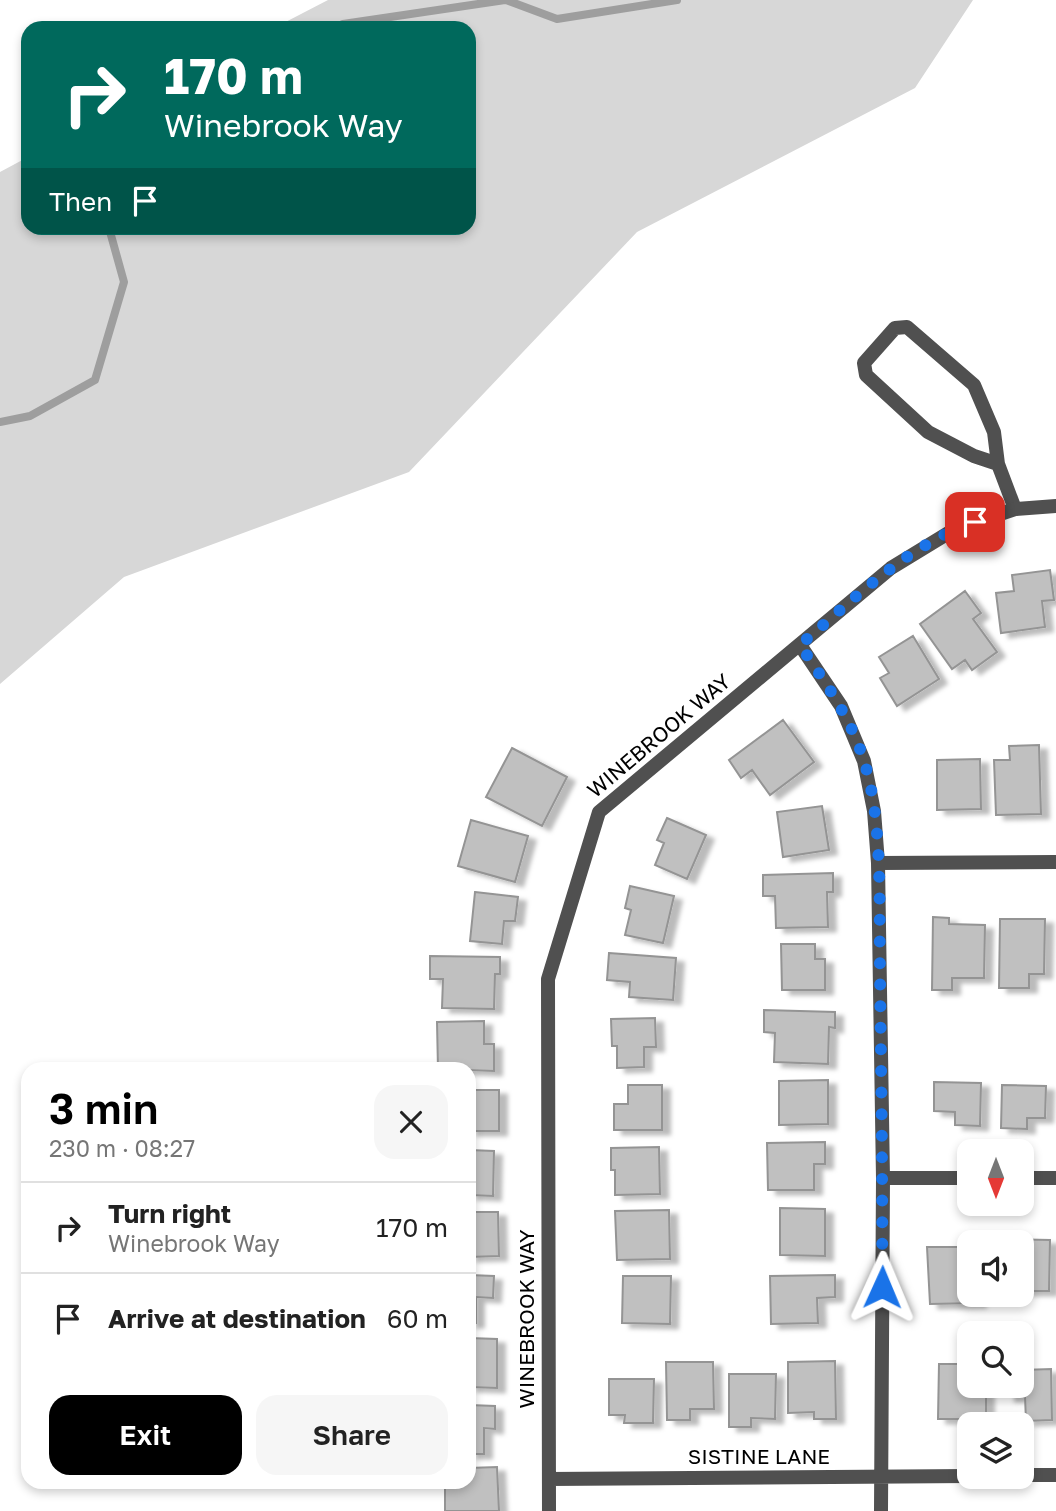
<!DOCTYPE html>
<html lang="en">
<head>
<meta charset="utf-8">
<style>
	body { margin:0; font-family:"Golos Text",sans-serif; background:#f6f6f6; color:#222; height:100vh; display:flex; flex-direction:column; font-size:26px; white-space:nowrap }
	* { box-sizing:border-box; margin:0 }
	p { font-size:23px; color:#767676 }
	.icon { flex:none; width:38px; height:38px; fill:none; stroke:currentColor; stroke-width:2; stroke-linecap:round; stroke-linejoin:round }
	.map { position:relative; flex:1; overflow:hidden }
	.details { position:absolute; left:21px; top:1062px; width:455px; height:427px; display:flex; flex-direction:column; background:#fff; border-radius:21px; box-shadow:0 4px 10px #0003 }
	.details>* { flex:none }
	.top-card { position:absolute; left:21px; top:21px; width:455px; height:214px; border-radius:21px; box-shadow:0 4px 10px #0003; background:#00695c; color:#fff; overflow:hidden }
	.needle { width:46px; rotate:180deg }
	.buttons { position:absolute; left:957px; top:1139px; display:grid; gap:14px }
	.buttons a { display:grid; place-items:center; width:77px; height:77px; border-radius:14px; background:#fff; box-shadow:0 4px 10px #0003; font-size:35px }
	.pin { position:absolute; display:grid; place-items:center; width:60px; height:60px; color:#fff; margin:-30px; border-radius:14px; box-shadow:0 4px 10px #0006 }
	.me { position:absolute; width:77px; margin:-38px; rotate:1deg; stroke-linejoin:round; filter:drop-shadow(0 0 5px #0008) }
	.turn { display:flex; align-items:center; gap:24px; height:147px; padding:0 28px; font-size:32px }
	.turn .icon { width:91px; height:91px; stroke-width:2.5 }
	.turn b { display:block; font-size:49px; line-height:60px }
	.then { display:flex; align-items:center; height:66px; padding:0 28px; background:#0003; gap:14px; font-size:26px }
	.round { display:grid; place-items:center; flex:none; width:74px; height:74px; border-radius:21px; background:#f6f6f6 }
	.headline { display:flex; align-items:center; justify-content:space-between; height:119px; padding:0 28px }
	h1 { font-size:42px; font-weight:600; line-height:52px; color:#000 }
	.action { display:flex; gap:14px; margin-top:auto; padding:14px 28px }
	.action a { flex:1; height:80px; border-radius:21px; background:#000; color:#fff; font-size:28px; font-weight:600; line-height:80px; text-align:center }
	.action a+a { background:#f6f6f6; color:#222 }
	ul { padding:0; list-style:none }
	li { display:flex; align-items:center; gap:21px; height:91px; padding:0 28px; border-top:2px solid #e0e0e0 }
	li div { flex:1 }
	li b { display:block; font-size:26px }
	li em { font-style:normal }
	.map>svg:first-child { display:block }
	.green { fill:#d7d7d7 }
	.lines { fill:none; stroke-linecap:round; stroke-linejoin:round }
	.stream { stroke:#9e9e9e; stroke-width:8 }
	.building { fill:#c0c0c0; stroke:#949494; stroke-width:2; filter:url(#shadow) }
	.lane { stroke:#505050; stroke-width:14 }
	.street { stroke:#505050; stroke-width:14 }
	.route { stroke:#1a73e8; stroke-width:12; stroke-dasharray:0 21.6 }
	.labels { text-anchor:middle; stroke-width:6; stroke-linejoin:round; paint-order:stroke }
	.street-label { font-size:21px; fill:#000; stroke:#fff }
</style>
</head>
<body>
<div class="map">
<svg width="1056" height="1511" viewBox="0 0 1056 1511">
	<defs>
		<filter id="shadow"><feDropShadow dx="8" dy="4.5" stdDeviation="2" flood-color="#0004"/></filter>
	</defs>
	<rect width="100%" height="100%" fill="#fff"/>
	<path class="green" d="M328 0H973L915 88 637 232 409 472 124 577 0 684V172L28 157V228H469V28H274Z"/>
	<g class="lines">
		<path class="stream" d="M506 0 557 19 677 0
			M334 28 343 24 505 0
			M0 422 30 416 95 380 124 282 109 228"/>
	</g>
	<path class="building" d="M1050 570 1054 600 1042 601 1045 627 1001 633 996 593 1014 591 1012 575Z
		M965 591 981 613 973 619 997 652 972 670 965 660 952 669 920 624Z
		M913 636 939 679 897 706 880 678 889 673 879 657Z
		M783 720 814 762 770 795 752 770 741 778 729 760Z
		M1039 745 1041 814 996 815 994 760H1010L1009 746Z
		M512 748 567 777 542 826 486 797Z
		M980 759 981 809 937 810V760Z
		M822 806 829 850 783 857 777 812Z
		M667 818 706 835 687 879 655 865 664 843 657 840Z
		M471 820 528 836 515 882 458 866Z
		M833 873V892H827L828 927 776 928 775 896H763V875Z
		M630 886 674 896 663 943 625 935 631 910 625 908Z
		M475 892 518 897 515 921H504L502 944 470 941Z
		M933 917 949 918V924L985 925 984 978H952V990H932Z
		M1000 919H1045L1044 974H1029V988H999Z
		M781 944H815V959H825V990H782Z
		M609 953 676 958 673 1000 629 997 630 982 607 980Z
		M430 956 500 957V974H495L494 1009 442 1008 443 979H430Z
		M764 1010 835 1012V1028L829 1027 828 1064 774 1062 775 1033 764 1032Z
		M655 1018 656 1047H644V1067L617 1068V1046H612L611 1019Z
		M484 1021V1044H494V1071L438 1069 437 1022Z
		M828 1080V1124L779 1125V1081Z
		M934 1082 981 1083 980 1126 955 1125V1112L934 1111Z
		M628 1085H662V1130H614V1104H628Z
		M1002 1085 1046 1086 1045 1118H1027V1129L1001 1128Z
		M469 1090H499V1131H469Z
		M825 1142V1164H814V1190H768L767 1143Z
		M659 1147 660 1194 615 1195V1170H611V1148Z
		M469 1150 494 1151 493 1196 469 1195Z
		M780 1208 825 1209V1256L780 1255Z
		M669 1210 670 1259 617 1260 615 1211Z
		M469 1212H498L499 1256 469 1257Z
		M1001 1239 1050 1240 1049 1291H1022V1242H1001Z
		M927 1247H970V1295H978V1303L930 1304Z
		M469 1275 494 1276 493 1298 476 1297V1323H469Z
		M835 1275V1297L817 1298 818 1323 771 1324 770 1276Z
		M623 1276H671L670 1324 622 1323Z
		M469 1338 497 1339V1388L469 1387Z
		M835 1361 836 1419H814V1412L788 1413V1362Z
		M666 1362H713L714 1409H690V1420H667Z
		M939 1364H965V1373H970V1386H986V1424L960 1425V1419H938Z
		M1051 1369 1052 1420 1026 1421 1025 1397H1007V1386H1022V1370Z
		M729 1374H776L775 1419 751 1418V1427H729Z
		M609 1379H654L653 1423H624L625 1415H609Z
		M469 1405 495 1406V1429L484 1428V1454H469Z
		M497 1467 499 1511H445V1482H469V1468Z"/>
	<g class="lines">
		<path class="lane" d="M998 464 974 456 928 432 866 375 864 363 895 328 907 327 974 385 994 432 998 464 1015 509"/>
		<path class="street" d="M800 645 841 706 864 761 874 811 878 863 883 1178 881 1511
			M878 863 1056 862
			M883 1178H970
			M1022 1178H1056
			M1022 1475H1056
			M549 1479 970 1476
			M549 1511 548 979 599 812 891 568 955 529 1015 509 1056 506"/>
	</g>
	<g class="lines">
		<path class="route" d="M882 1287C883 1180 881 1074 880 968 879 905 883 820 864 761 851 718 825 682 800 645 853 600 907 545 975 522"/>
	</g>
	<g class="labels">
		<g class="street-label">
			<text transform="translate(659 736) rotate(-40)" y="7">WINEBROOK WAY</text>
			<text transform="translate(527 1319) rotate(-90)" y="7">WINEBROOK WAY</text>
			<text x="759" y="1464">SISTINE LANE</text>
		</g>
	</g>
</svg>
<div class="buttons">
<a><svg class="needle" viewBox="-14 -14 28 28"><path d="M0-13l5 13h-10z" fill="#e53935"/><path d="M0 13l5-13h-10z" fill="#767676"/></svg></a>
<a><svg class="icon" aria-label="sound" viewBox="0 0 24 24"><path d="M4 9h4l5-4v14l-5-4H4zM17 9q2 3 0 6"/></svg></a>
<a><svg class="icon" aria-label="search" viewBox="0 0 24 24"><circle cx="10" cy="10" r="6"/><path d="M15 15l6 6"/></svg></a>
<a><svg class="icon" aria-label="layers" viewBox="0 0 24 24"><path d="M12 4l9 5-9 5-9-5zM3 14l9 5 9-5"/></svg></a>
</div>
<div class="pin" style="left:975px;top:522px;background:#d93025"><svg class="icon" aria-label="arrive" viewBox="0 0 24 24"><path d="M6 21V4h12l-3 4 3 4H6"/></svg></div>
<svg class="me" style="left:882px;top:1287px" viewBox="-20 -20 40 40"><path d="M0-17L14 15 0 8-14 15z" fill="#1a73e8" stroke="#fff" stroke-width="4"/></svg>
<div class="top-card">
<div class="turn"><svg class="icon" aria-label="right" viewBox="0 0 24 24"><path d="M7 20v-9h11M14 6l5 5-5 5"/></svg><div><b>170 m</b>Winebrook Way</div></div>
<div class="then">Then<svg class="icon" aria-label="arrive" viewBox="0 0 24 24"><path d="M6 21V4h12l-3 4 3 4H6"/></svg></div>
</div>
<section class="details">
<div class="headline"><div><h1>3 min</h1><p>230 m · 08:27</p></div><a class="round"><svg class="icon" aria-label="close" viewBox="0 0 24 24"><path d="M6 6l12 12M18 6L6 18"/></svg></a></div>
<ul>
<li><svg class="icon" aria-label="right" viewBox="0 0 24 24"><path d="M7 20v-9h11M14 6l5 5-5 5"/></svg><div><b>Turn right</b><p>Winebrook Way</p></div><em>170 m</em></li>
<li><svg class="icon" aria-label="arrive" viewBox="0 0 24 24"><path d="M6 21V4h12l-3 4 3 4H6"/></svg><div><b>Arrive at destination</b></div><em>60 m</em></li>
</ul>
<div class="action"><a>Exit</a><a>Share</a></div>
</section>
</div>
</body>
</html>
